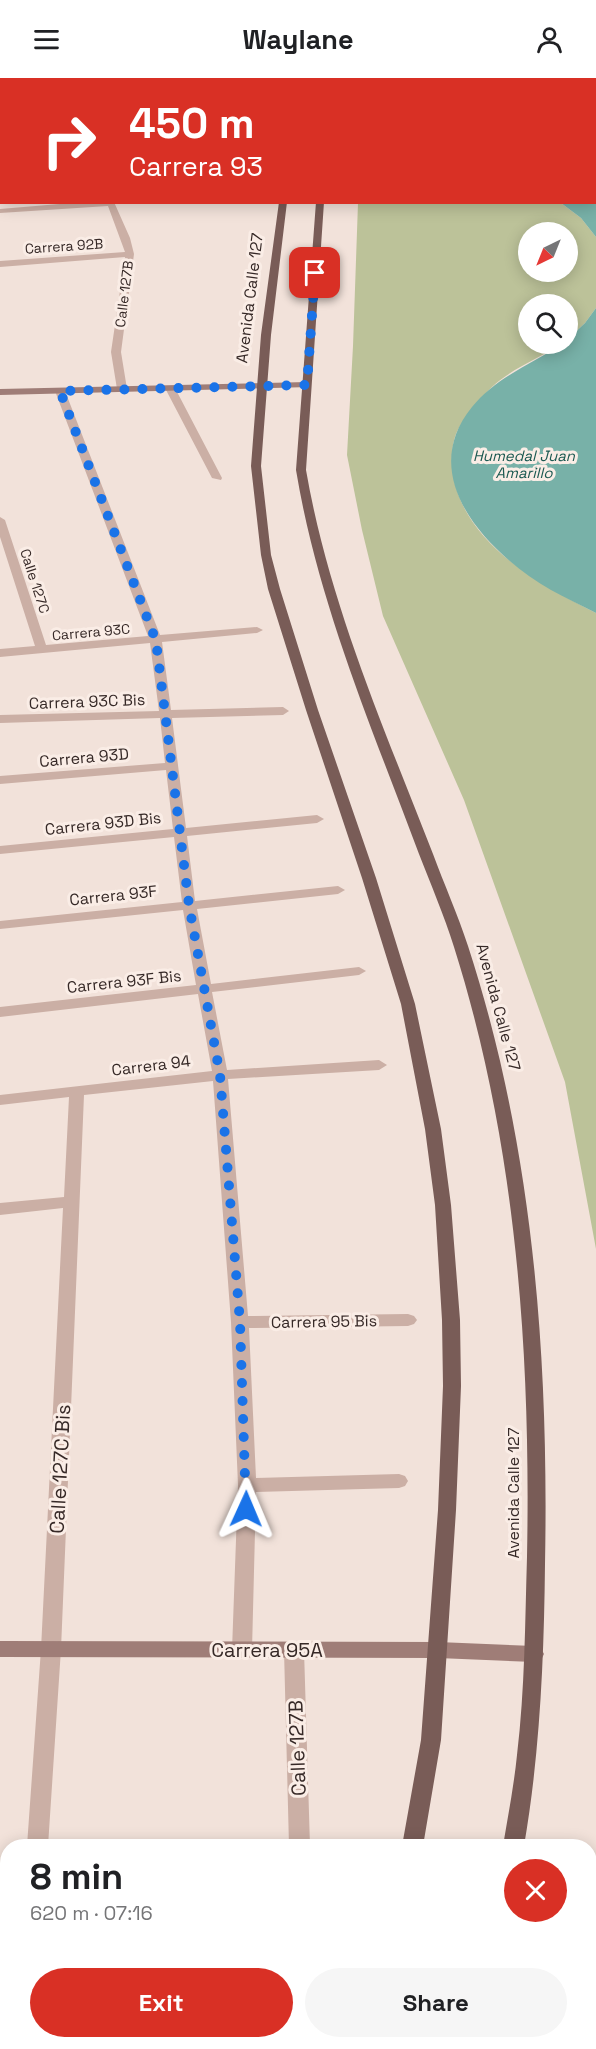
<!DOCTYPE html>
<html lang="en">
<head>
<meta charset="utf-8">
<style>
	body { margin:0; font-family:"Space Grotesk",sans-serif; background:#f6f6f6; color:#202124; height:100vh; display:flex; flex-direction:column; font-size:22px; white-space:nowrap }
	* { box-sizing:border-box; margin:0 }
	p { font-size:20px; color:#757577 }
	.icon { flex:none; width:33px; height:33px; fill:none; stroke:currentColor; stroke-width:2; stroke-linecap:round; stroke-linejoin:round }
	.map { position:relative; flex:1; overflow:hidden }
	.details { position:absolute; left:0px; top:1761px; width:597px; height:210px; display:flex; flex-direction:column; background:#fff; border-radius:24px 24px 0 0; box-shadow:0 3px 15px #0003 }
	.details>* { flex:none }
	.banner { position:absolute; left:0px; top:0px; width:597px; height:126px; box-shadow:0 3px 15px #0003; background:#d93025; color:#fff; overflow:hidden }
	.needle { width:39px; rotate:223deg }
	.tools { position:absolute; left:518px; top:144px; display:grid; gap:12px }
	.tools a { display:grid; place-items:center; width:60px; height:60px; border-radius:50%; background:#fff; box-shadow:0 3px 15px #0003; font-size:30px }
	.pin { position:absolute; display:grid; place-items:center; width:51px; height:51px; color:#fff; margin:-26px; border-radius:12px; box-shadow:0 3px 9px #0006 }
	.me { position:absolute; width:66px; margin:-33px; rotate:1deg; stroke-linejoin:round; filter:drop-shadow(0 0 4px #0008) }
	.turn { display:flex; align-items:center; gap:21px; height:126px; padding:0 30px; font-size:27px }
	.turn .icon { width:78px; height:78px; stroke-width:2.5 }
	.turn b { display:block; font-size:42px; line-height:51px }
	.round { display:grid; place-items:center; flex:none; width:63px; height:63px; border-radius:32px; background:#f6f6f6 }
	.summary { display:flex; align-items:center; justify-content:space-between; height:102px; padding:0 30px }
	h1 { font-size:36px; font-weight:700; line-height:45px }
	.primary-button { display:flex; gap:12px; margin-top:auto; padding:12px 30px }
	.primary-button a { flex:1; height:69px; border-radius:36px; background:#d93025; color:#fff; font-size:24px; font-weight:700; line-height:69px; text-align:center }
	.primary-button a+a { background:#f6f6f6; color:#202124 }
	header { display:flex; justify-content:space-between; align-items:center; height:78px; padding:0 30px; background:#fff; font-size:27px; font-weight:700 }
	.map>svg:first-child { display:block }
	.green { fill:#bcc299; fill-rule:evenodd }
	.water { fill:#78b1a8 }
	.lines { fill:none; stroke-linecap:round; stroke-linejoin:round }
	.street { fill:#cbafa5; fill-rule:evenodd }
	.secondary { fill:#9f7d77; fill-rule:evenodd }
	.primary { fill:#795c57; fill-rule:evenodd }
	.route { stroke:#1a73e8; stroke-width:10; stroke-dasharray:0 18 }
	.labels { text-anchor:middle; stroke-width:6; stroke-linejoin:round; paint-order:stroke }
	.far-street-label { font-size:14px; fill:#362927; stroke:#faede6 }
	.far-water-label { font-size:15px; font-style:italic; fill:#1b5951; stroke:#faede6 }
	.street-label { font-size:16px; fill:#362927; stroke:#faede6 }
	.near-street-label { font-size:20px; fill:#362927; stroke:#faede6 }
</style>
</head>
<body>
<header><svg class="icon" aria-label="menu" viewBox="0 0 24 24"><path d="M4 6h16M4 12h16M4 18h16"/></svg>Waylane<svg class="icon" aria-label="person" viewBox="0 0 24 24"><circle cx="12" cy="8" r="4"/><path d="M4 21q1-7 8-7t8 7"/></svg></header>
<div class="map">
<svg width="596" height="1971" viewBox="0 0 596 1971">
	<rect width="100%" height="100%" fill="#f2e2da"/>
	<path class="green" d="M358 125H561L581 140 596 159V230L585 245 567 262V226H528V266H562C539 280 511 291 492 309 481 320 468 335 460 348 451 362 451 382 453 397 465 466 539 506 596 535V1171L565 1004 464 722 383 538 362 452 347 377 353 268ZM528 154H567V194H528Z"/>
	<path class="water" d="M596 0V159L581 140 561 125 596 124V2L562 1Z
		M596 230V535C581 527 565 520 551 512 489 476 414 400 472 329 496 299 532 286 562 266H567V262L585 245Z"/>
	<g class="lines">
		<path class="street" d="M99 0H107L99 2Z
			M141 0H174L176 2H142Z
			M249 0H258L248 2Z
			M0 41H2V46H0Z
			M0 57H2V61H0Z
			M0 95H2V99H0Z
			M83 124H114L130 160 134 176 121 274 127 311 122 314 117 311 111 274 125 179 0 189V183L125 174 108 128 0 135V131Z
			M167 308 175 310 222 400 221 402 212 400 165 310Z
			M60 310 65 313 160 557 257 549 263 552 257 555 162 564 171 632 283 629 289 633 283 637 172 640 186 750 317 737 324 741 317 745 187 758 195 823 338 808 345 812 338 816 197 831 211 906 359 889 366 893 359 897 212 914 227 992 379 982 387 987 379 992 228 1001 248 1238 408 1236 414 1238 417 1242 414 1246 408 1248 249 1250 256 1400 399 1396 405 1398 408 1403 405 1408 399 1410 256 1414 252 1572 249 1578 242 1580 235 1578 232 1572 238 1407 231 1244 213 1003 84 1017 61 1571 48 1768H27L41 1571 63 1130 0 1137V1125L64 1119 69 1019 0 1027V1017L212 993 198 916 0 939V929L196 907 183 832 0 851V843L182 824 174 759 0 776V768L173 751 166 692 0 706V698L165 685 160 640 0 645V637L159 633 150 565 0 579V571L35 568 0 459V439L5 442 46 567 148 558 55 313Z
			M294 1564 301 1566 304 1572 310 1768H289L284 1572 287 1566Z
			M12 1964H34L33 1971H11Z"/>
		<path class="secondary" d="M307 304 310 305V309L0 317V311Z
			M0 1563 438 1564 534 1568 541 1570 544 1576 541 1582 534 1584 438 1580 0 1579Z"/>
		<path class="primary" d="M335 0H343L334 2Z
			M373 0H381L372 2Z
			M279 124H287L271 257 261 388 271 477 280 511 318 632 376 800 415 926 441 1051 451 1127 460 1242 461 1308 456 1432 441 1662 423 1768H402L421 1662 438 1432 443 1308 442 1242 435 1127 425 1051 401 926 362 800 306 632 268 511 261 477 251 388 261 257Z
			M316 124H324L306 392C329 525 384 650 433 776 444 806 458 837 468 868 533 1067 549 1278 545 1486 544 1581 540 1675 524 1768H503C508 1738 514 1707 517 1677 525 1611 525 1544 527 1479 531 1274 516 1065 454 869 444 837 431 807 419 776 372 650 318 525 296 392Z
			M365 1964H387L385 1971H363Z
			M473 1964H495L494 1971H472Z"/>
	</g>
	<g class="lines">
		<path class="route" d="M246 1431 240 1244 220 997 189 827 156 563 60 313 307 307 315 195"/>
	</g>
	<g class="labels">
		<g class="far-street-label">
			<text transform="translate(64 168) rotate(-4)" y="5">Carrera 92B</text>
			<text transform="translate(124 216) rotate(-83)" y="5">Calle 127B</text>
			<text transform="translate(35 503) rotate(72)" y="5">Calle 127C</text>
			<text transform="translate(91 554) rotate(-5)" y="5">Carrera 93C</text>
		</g>
		<g class="far-water-label">
			<text x="524" y="383">Humedal Juan<tspan x="524" dy="17">Amarillo</tspan></text>
		</g>
		<g class="street-label">
			<text transform="translate(249 220) rotate(-83)" y="6">Avenida Calle 127</text>
			<text transform="translate(87 623) rotate(-2)" y="6">Carrera 93C Bis</text>
			<text transform="translate(84 679) rotate(-5)" y="6">Carrera 93D</text>
			<text transform="translate(103 745) rotate(-6)" y="6">Carrera 93D Bis</text>
			<text transform="translate(113 817) rotate(-6)" y="6">Carrera 93F</text>
			<text transform="translate(124 903) rotate(-6)" y="6">Carrera 93F Bis</text>
			<text transform="translate(499 929) rotate(75)" y="6">Avenida Calle 127</text>
			<text transform="translate(151 987) rotate(-7)" y="6">Carrera 94</text>
			<text transform="translate(324 1243) rotate(-1)" y="6">Carrera 95 Bis</text>
			<text transform="translate(513 1415) rotate(-90)" y="6">Avenida Calle 127</text>
		</g>
		<g class="near-street-label">
			<text transform="translate(60 1391) rotate(-87)" y="7">Calle 127C Bis</text>
			<text x="267" y="1579">Carrera 95A</text>
			<text transform="translate(297 1670) rotate(-92)" y="7">Calle 127B</text>
		</g>
	</g>
</svg>
<div class="tools">
<a><svg class="needle" viewBox="-14 -14 28 28"><path d="M0-13l5 13h-10z" fill="#e53935"/><path d="M0 13l5-13h-10z" fill="#757577"/></svg></a>
<a><svg class="icon" aria-label="search" viewBox="0 0 24 24"><circle cx="10" cy="10" r="6"/><path d="M15 15l6 6"/></svg></a>
</div>
<div class="pin" style="left:315px;top:195px;background:#d93025"><svg class="icon" aria-label="arrive" viewBox="0 0 24 24"><path d="M6 21V4h12l-3 4 3 4H6"/></svg></div>
<svg class="me" style="left:246px;top:1431px" viewBox="-20 -20 40 40"><path d="M0-17L14 15 0 8-14 15z" fill="#1a73e8" stroke="#fff" stroke-width="4"/></svg>
<div class="banner">
<div class="turn"><svg class="icon" aria-label="right" viewBox="0 0 24 24"><path d="M7 20v-9h11M14 6l5 5-5 5"/></svg><div><b>450 m</b>Carrera 93</div></div>
</div>
<section class="details">
<div class="summary"><div><h1>8 min</h1><p>620 m · 07:16</p></div><a class="round" style="background:#d93025;color:#fff"><svg class="icon" aria-label="close" viewBox="0 0 24 24"><path d="M6 6l12 12M18 6L6 18"/></svg></a></div>
<div class="primary-button"><a>Exit</a><a>Share</a></div>
</section>
</div>
</body>
</html>
